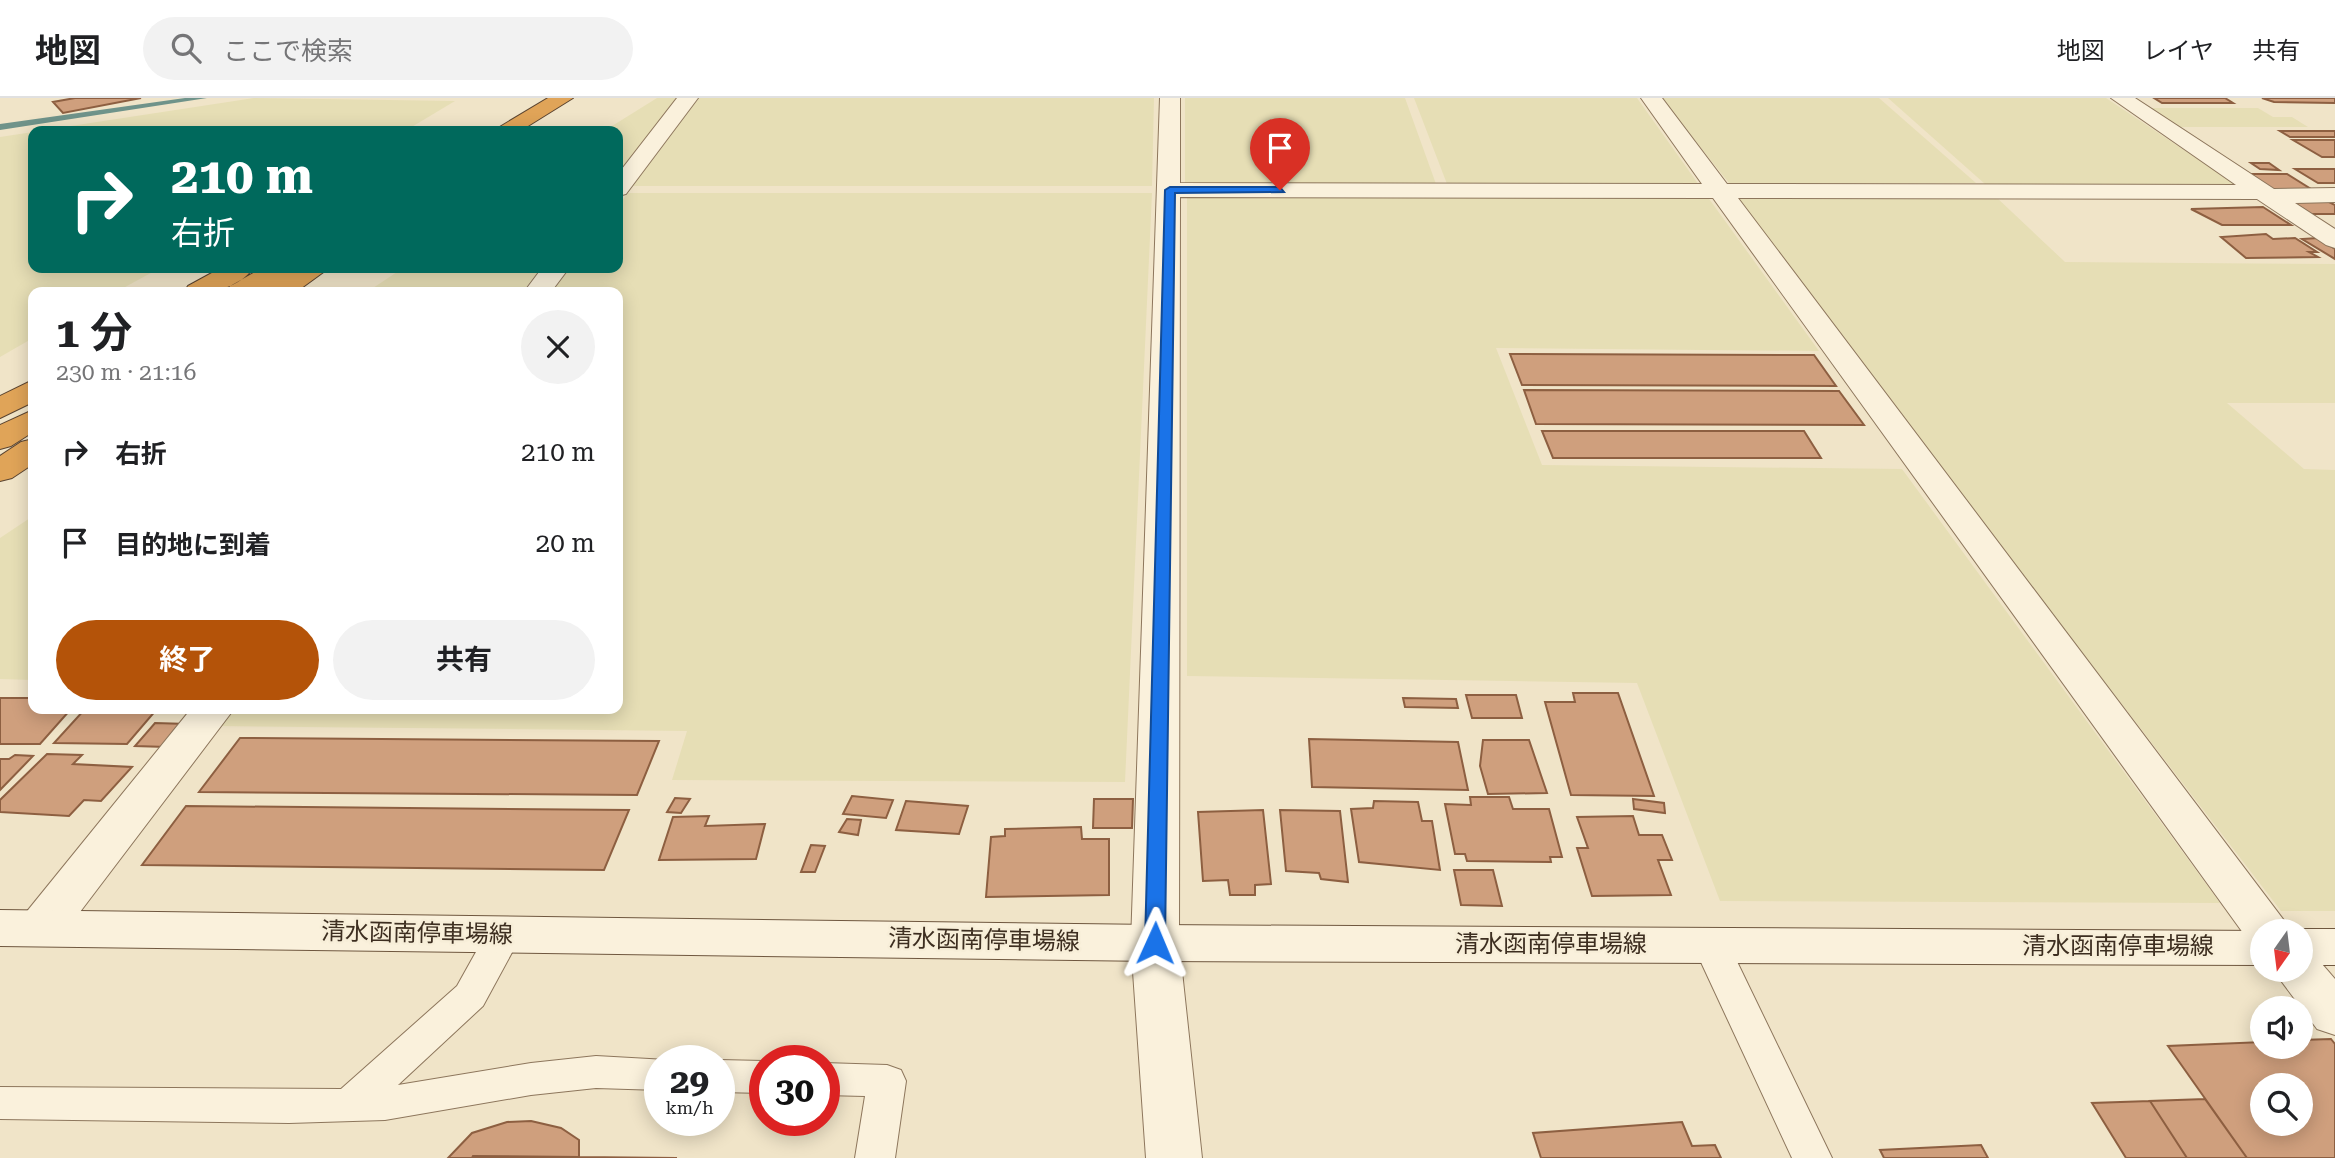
<!DOCTYPE html>
<html lang="ja">
<head>
<meta charset="utf-8">
<style>
	body { margin:0; font-family:"Roboto Serif","Noto Sans JP",serif; background:#f2f2f2; color:#202124; height:100vh; display:flex; flex-direction:column; font-size:26px; white-space:nowrap }
	* { box-sizing:border-box; margin:0 }
	p { font-size:23px; color:#757577 }
	.icon { flex:none; width:38px; height:38px; fill:none; stroke:currentColor; stroke-width:2; stroke-linecap:round; stroke-linejoin:round }
	.map { position:relative; flex:1; overflow:hidden }
	.drawer { position:absolute; left:28px; top:189px; width:595px; height:427px; display:flex; flex-direction:column; background:#fff; border-radius:14px; box-shadow:0 4px 18px #0003 }
	.drawer>* { flex:none }
	.banner { position:absolute; left:28px; top:28px; width:595px; height:147px; border-radius:14px; box-shadow:0 4px 18px #0003; background:#00695c; color:#fff; overflow:hidden }
	.needle { width:46px; rotate:194deg }
	.controls { position:absolute; left:2250px; top:821px; display:grid; gap:14px }
	.controls a { display:grid; place-items:center; width:63px; height:63px; border-radius:50%; background:#fff; box-shadow:0 4px 18px #0003; font-size:35px }
	.speed { position:absolute; left:644px; top:947px; display:flex; gap:14px; font-size:35px; font-weight:700; text-align:center }
	.speed>* { display:grid; place-content:center; width:91px; height:91px; border-radius:50%; background:#fff; box-shadow:0 4px 18px #0003; line-height:1 }
	.speed small { font-size:18px; font-weight:400 }
	.speed .limit { border:10px solid #d22; background:#fff; color:#111 }
	.pin { position:absolute; display:grid; place-items:center; width:60px; height:60px; color:#fff; margin:-72px -30px; border-radius:50% 50% 50% 0; rotate:-45deg; box-shadow:0 0 7px #0007 }
	.pin .icon { rotate:45deg }
	.me { position:absolute; width:77px; margin:-38px; rotate:1deg; stroke-linejoin:round; filter:drop-shadow(0 0 5px #0008) }
	.turn { display:flex; align-items:center; gap:24px; height:147px; padding:0 28px; font-size:32px }
	.turn .icon { width:91px; height:91px; stroke-width:2.5 }
	.turn b { display:block; font-size:49px; line-height:60px }
	.round { display:grid; place-items:center; flex:none; width:74px; height:74px; border-radius:37px; background:#f2f2f2 }
	.overview { display:flex; align-items:center; justify-content:space-between; height:119px; padding:0 28px }
	h1 { font-size:42px; font-weight:700; line-height:52px }
	.button { display:flex; gap:14px; margin-top:auto; padding:14px 28px }
	.button a { flex:1; height:80px; border-radius:42px; background:#b45309; color:#fff; font-size:28px; font-weight:700; line-height:80px; text-align:center }
	.button a+a { background:#f2f2f2; color:#202124 }
	ul { padding:0; list-style:none }
	li { display:flex; align-items:center; gap:21px; height:91px; padding:0 28px }
	li div { flex:1 }
	li b { display:block; font-size:26px }
	li em { font-style:normal }
	header { display:flex; align-items:center; gap:42px; box-sizing:border-box; height:98px; padding:0 35px; background:#fff; border-bottom:2px solid #e0e0e0 }
	header strong { font-size:33px }
	nav { display:flex; gap:38px; margin-inline-start:auto; font-size:24px }
	.search { width:490px; height:63px; background:#f2f2f2; display:flex; align-items:center; gap:18px; box-sizing:border-box; padding:0 24px; border-radius:38px; color:#757577; font-size:26px }
	.map>svg:first-child { display:block }
	.farmland { fill:#e6deb5 }
	.lines { fill:none; stroke-linecap:round; stroke-linejoin:round }
	.stream { fill:#6f938a; fill-rule:evenodd }
	.building { fill:#cf9f7d; stroke:#8d5f41; stroke-width:2; fill-rule:evenodd }
	.lane-casing { stroke:#8d765c; stroke-width:2 }
	.street-casing { stroke:#8d765c; stroke-width:2 }
	.secondary-casing { stroke:#6f573f; stroke-width:2 }
	.highway-casing { stroke:#5b4430; stroke-width:2 }
	.lane { fill:#faf1dc; fill-rule:evenodd }
	.street { fill:#faf1dc; fill-rule:evenodd }
	.secondary { fill:#faf1dc; fill-rule:evenodd }
	.highway { fill:#e0a458; fill-rule:evenodd }
	.route { fill:#1a73e8; stroke:#114b97; stroke-width:2 }
	.labels { text-anchor:middle; stroke-width:5; stroke-linejoin:round; paint-order:stroke }
	.near-street-label { font-size:24px; fill:#3d2e20; stroke:#f7eed8 }
</style>
</head>
<body>
<header>
<strong>地図</strong>
<div class="search"><svg class="icon" aria-label="search" viewBox="0 0 24 24"><circle cx="10" cy="10" r="6"/><path d="M15 15l6 6"/></svg>ここで検索</div>
<nav><a>地図</a><a>レイヤ</a><a>共有</a></nav>
</header>
<div class="map">
<svg width="2335" height="1060" viewBox="0 0 2335 1060">
	<rect width="100%" height="100%" fill="#f0e4c8"/>
	<path class="farmland" d="M254 0 455 3 405 33H38Z
		M657 0H678L618 76V33H604Z
		M699 0H1154L1152 88H631Z
		M1185 0H1405L1436 86 1185 85Z
		M1414 0H1637L1699 87 1447 86Z
		M1661 0H1879L1976 85H1729Z
		M1888 0H2106L2235 86H1985Z
		M2150 10H2258L2273 19H2292L2308 29H2179Z
		M33 34V170H160L116 194H33V240L0 259V39Z
		M628 95H1152L1125 684 672 682 687 633 217 628 230 611H618V194H552L570 170H618V108Z
		M1187 96 1707 98 1819 253 1496 250 1542 367 1902 371 2220 805 1720 803 1637 585 1187 578Z
		M1731 98H1995L2065 164 2335 166V305H2227L2304 371 2335 372V813H2281Z
		M403 170H542L522 194H367Z
		M33 418V582L0 581V440Z"/>
	<g class="lines">
		<path class="stream" d="M185 0H207L0 32V26Z"/>
	</g>
	<path class="building" d="M75 0H141L63 15 53 4Z
		M2154 0H2225L2233 5H2162Z
		M2262 0H2335V5L2274 4Z
		M2280 33H2335V39H2290Z
		M2293 42H2335V59H2322Z
		M2251 65H2269L2279 72 2260 71Z
		M2295 71H2335V85H2318Z
		M2249 76H2287L2311 91H2267Z
		M2293 104H2329L2335 107V116H2311Z
		M2263 109 2291 127H2222L2191 111Z
		M2266 136 2273 141 2295 140 2317 154H2309L2318 159 2246 160 2221 139Z
		M2318 140 2335 151V161L2302 141Z
		M1510 256 1814 257 1836 288 1522 287Z
		M1524 292 1839 293 1864 327 1536 326Z
		M1542 333H1804L1821 360H1553Z
		M1573 595H1618L1654 698 1571 697 1545 604H1575Z
		M1466 597H1516L1522 620H1472Z
		M0 600H33V611H71L40 646H0Z
		M1403 600 1456 601 1458 610 1405 609Z
		M85 611H157L127 646 54 645Z
		M155 625 187 626 167 649 135 648Z
		M240 640 659 643 637 697 199 694Z
		M1309 641 1458 644 1468 692 1312 689Z
		M1483 642H1529L1547 695 1488 696 1480 668Z
		M47 656 82 657 73 666 132 669 101 703 84 702 69 718 0 714V702Z
		M15 657 33 658 0 692V661H9Z
		M852 698 893 702 886 720 843 716Z
		M1470 699H1509L1513 711H1549L1562 759H1550L1551 764 1467 763 1465 756H1455L1445 706 1471 707Z
		M675 700 690 701 681 715 667 714Z
		M1094 701H1133L1132 730H1093Z
		M1633 701 1664 705 1665 715 1634 711Z
		M906 703 968 708 959 736 896 732Z
		M1374 703 1418 704 1422 723H1432L1440 772 1359 764 1351 711 1373 710Z
		M186 708 629 712 604 772 142 767Z
		M1263 712 1271 786 1255 787V797H1230L1228 782 1203 783 1198 714Z
		M1280 712 1340 713 1348 784 1321 781 1319 775 1286 773Z
		M709 718 705 728 765 726 756 761 659 762 673 719Z
		M1633 718 1639 737H1662L1672 762H1658L1671 797 1592 798 1577 750H1588L1577 719Z
		M847 721 861 722 858 737 839 734Z
		M1081 729 1082 741H1109V797L986 799 991 739 1005 738V731Z
		M811 747 825 748 815 774H801Z
		M1454 772H1493L1502 808 1461 807Z
		M2331 941 2335 946V1060H2247L2168 948 2263 944V948H2301V942ZM2263 987H2301V1026H2263Z
		M2205 1001 2247 1060H2187L2150 1003Z
		M2150 1003 2187 1060H2126L2092 1005Z
		M531 1023 561 1030 579 1042V1059L448 1060 472 1035 507 1024Z
		M1682 1024 1692 1048 1715 1047 1721 1060H1541L1533 1035Z
		M1981 1047 1988 1060H1884L1880 1052Z
		M473 1058 579 1059 677 1060H472Z"/>
	<g class="lines">
		<g class="lane-casing">
			<path id="lane" d="M504 823 517 827 522 836 483 908 398 987 531 965 596 958 667 962H660V992L596 990 531 997 385 1022 289 1025 0 1021V989L341 991 457 888 491 827Z
				M1711 834 1724 838 1729 847 1832 1060H1792L1693 847 1698 838Z
				M718 962H719L765 963V995L719 994Z
				M824 965 887 967 901 972 906 983 895 1060H855L865 998 824 997Z"/>
		</g>
		<g class="street-casing">
			<path id="street" d="M677 0H698L626 96 618 98V76Z
				M1160 0H1180V85L1702 86 1641 0H1662L1727 86 2236 87 2111 0H2135L2274 91 2335 90V104L2295 105 2335 131V150L2326 147 2257 101 1738 100 2292 833H2263V849L2251 846 1713 100 1180 99 1179 845 1202 1060H1146L1131 845Z
				M542 170H569L551 194H524Z
				M191 611H234L58 843 41 848 24 843 17 830 24 817Z
				M2301 854 2316 859 2335 881V937L2317 931 2273 872H2301Z"/>
		</g>
		<g class="secondary-casing">
			<path id="secondary" d="M0 812 1155 827 2271 833H2263V867L1155 863 0 848Z
				M2301 831H2335V867H2301V833H2293Z"/>
		</g>
		<g class="highway-casing">
			<path id="highway" d="M548 0H573L520 33H493Z
				M221 170H253C238 192 209 195 184 194L188 188Z
				M262 170H293L290 175 298 170H329L296 194H265L268 189 259 194H227L230 188Z
				M33 282V304L0 320V298Z
				M33 312V334L11 348 0 351V327Z
				M33 341V366L12 380 0 383V358L21 344Z"/>
		</g>
		<use href="#lane" class="lane"/>
		<use href="#street" class="street"/>
		<use href="#secondary" class="secondary"/>
		<use href="#highway" class="highway"/>
	</g>
	<path class="route" d="M1280 89 1284 94 1175 95 1165 845 1162 850H1148L1145 845 1165 92 1170 89Z"/>
	<g class="labels">
		<g class="near-street-label">
			<text transform="translate(417 835) rotate(1)" y="8">清水函南停車場線</text>
			<text transform="translate(984 842) rotate(1)" y="8">清水函南停車場線</text>
			<text x="1551" y="854">清水函南停車場線</text>
			<text x="2118" y="856">清水函南停車場線</text>
		</g>
	</g>
</svg>
<div class="controls">
<a><svg class="needle" viewBox="-14 -14 28 28"><path d="M0-13l5 13h-10z" fill="#e53935"/><path d="M0 13l5-13h-10z" fill="#757577"/></svg></a>
<a><svg class="icon" aria-label="sound" viewBox="0 0 24 24"><path d="M4 9h4l5-4v14l-5-4H4zM17 9q2 3 0 6"/></svg></a>
<a><svg class="icon" aria-label="search" viewBox="0 0 24 24"><circle cx="10" cy="10" r="6"/><path d="M15 15l6 6"/></svg></a>
</div>
<div class="speed"><div>29<small>km/h</small></div><div class="limit">30</div></div>
<div class="pin" style="left:1280px;top:92px;background:#d93025"><svg class="icon" aria-label="arrive" viewBox="0 0 24 24"><path d="M6 21V4h12l-3 4 3 4H6"/></svg></div>
<svg class="me" style="left:1155px;top:845px" viewBox="-20 -20 40 40"><path d="M0-17L14 15 0 8-14 15z" fill="#1a73e8" stroke="#fff" stroke-width="4"/></svg>
<div class="banner">
<div class="turn"><svg class="icon" aria-label="right" viewBox="0 0 24 24"><path d="M7 20v-9h11M14 6l5 5-5 5"/></svg><div><b>210 m</b>右折</div></div>
</div>
<section class="drawer">
<div class="overview"><div><h1>1 分</h1><p>230 m · 21:16</p></div><a class="round"><svg class="icon" aria-label="close" viewBox="0 0 24 24"><path d="M6 6l12 12M18 6L6 18"/></svg></a></div>
<ul>
<li><svg class="icon" aria-label="right" viewBox="0 0 24 24"><path d="M7 20v-9h11M14 6l5 5-5 5"/></svg><div><b>右折</b></div><em>210 m</em></li>
<li><svg class="icon" aria-label="arrive" viewBox="0 0 24 24"><path d="M6 21V4h12l-3 4 3 4H6"/></svg><div><b>目的地に到着</b></div><em>20 m</em></li>
</ul>
<div class="button"><a>終了</a><a>共有</a></div>
</section>
</div>
</body>
</html>
